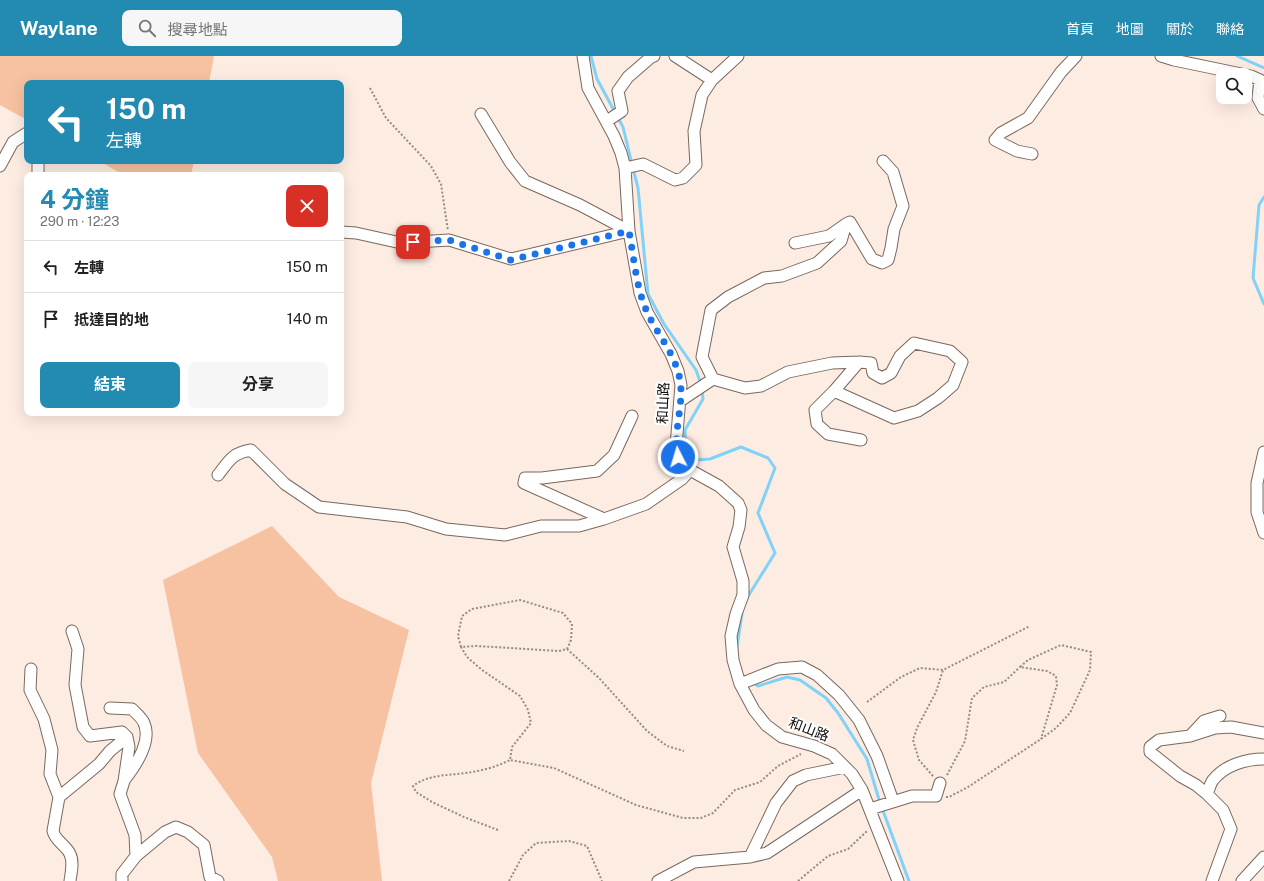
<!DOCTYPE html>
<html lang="zh-TW">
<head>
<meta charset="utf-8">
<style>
	body { margin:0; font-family:"Public Sans","Noto Sans TC",sans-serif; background:#f6f6f6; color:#202124; height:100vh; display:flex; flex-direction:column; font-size:15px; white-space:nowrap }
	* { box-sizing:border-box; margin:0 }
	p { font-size:13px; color:#757577 }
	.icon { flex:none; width:22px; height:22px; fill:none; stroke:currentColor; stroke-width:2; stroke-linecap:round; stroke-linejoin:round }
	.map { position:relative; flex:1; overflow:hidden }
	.side { position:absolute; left:24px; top:116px; width:320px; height:244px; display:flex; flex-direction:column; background:#fff; border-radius:8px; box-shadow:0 4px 16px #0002 }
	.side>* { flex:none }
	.banner { position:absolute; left:24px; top:24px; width:320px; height:84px; border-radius:8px; box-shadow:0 4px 16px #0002; background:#238ab2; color:#fff; overflow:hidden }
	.buttons { position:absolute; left:1216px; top:12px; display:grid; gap:8px }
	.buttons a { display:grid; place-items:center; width:36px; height:36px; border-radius:8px; background:#fff; box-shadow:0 4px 16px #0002; font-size:20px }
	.pin { position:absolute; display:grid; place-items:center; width:34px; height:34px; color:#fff; margin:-17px; border-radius:8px; box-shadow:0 2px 6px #0006 }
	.me { position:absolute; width:44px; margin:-22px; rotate:355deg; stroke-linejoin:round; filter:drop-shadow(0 0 3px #0008) }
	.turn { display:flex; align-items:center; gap:14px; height:84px; padding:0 16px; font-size:18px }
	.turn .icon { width:52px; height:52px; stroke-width:2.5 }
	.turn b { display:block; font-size:28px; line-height:34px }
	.round { display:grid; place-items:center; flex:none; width:42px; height:42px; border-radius:8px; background:#f6f6f6 }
	.overview { display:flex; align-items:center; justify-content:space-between; height:68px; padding:0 16px }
	h1 { font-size:24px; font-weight:700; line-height:30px; color:#238ab2 }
	.button { display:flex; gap:8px; margin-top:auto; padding:8px 16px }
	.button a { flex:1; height:46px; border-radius:8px; background:#238ab2; color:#fff; font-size:16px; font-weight:700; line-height:46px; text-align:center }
	.button a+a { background:#f6f6f6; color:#202124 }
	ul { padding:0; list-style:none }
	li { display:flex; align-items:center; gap:12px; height:52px; padding:0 16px; border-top:1px solid #e0e0e0 }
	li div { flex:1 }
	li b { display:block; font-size:15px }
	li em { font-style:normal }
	header { display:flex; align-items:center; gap:24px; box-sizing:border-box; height:56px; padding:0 20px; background:#238ab2; color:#fff }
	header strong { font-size:19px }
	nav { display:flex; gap:22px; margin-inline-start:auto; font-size:14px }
	.search { width:280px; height:36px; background:#f6f6f6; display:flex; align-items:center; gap:10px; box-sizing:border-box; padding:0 14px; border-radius:8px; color:#757577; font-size:15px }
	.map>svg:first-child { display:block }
	.green { fill:#f7c2a1 }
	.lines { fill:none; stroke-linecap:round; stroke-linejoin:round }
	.stream { stroke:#81d2f9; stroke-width:3 }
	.minor-casing { stroke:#7a685d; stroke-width:13 }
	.path { stroke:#978a83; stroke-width:2; stroke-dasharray:2 2; stroke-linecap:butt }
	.minor { stroke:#fff; stroke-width:11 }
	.route { stroke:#1a73e8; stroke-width:7; stroke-dasharray:0 12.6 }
	.labels { text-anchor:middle; stroke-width:4; stroke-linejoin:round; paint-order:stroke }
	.street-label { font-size:14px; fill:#140d09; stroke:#fff }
</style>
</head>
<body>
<header>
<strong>Waylane</strong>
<div class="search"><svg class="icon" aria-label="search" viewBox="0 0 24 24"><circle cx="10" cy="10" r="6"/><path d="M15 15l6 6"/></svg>搜尋地點</div>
<nav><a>首頁</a><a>地圖</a><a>關於</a><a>聯絡</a></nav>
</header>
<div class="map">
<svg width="1264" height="825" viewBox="0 0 1264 825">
	<rect width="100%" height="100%" fill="#fdece2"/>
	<path class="green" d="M0 0H214L209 27H27V64L0 49Z
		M99 105H194L191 119H124Z
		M272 470 339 541 409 574 371 727 382 825H278L272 801 198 697 163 524Z"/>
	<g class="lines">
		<path class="stream" d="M591 0 597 23 623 71 632 108
			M1237 0 1264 12
			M633 113 638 132 648 238 664 268 696 314 701 328
			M1264 141 1259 149 1253 222 1264 248
			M702 333 703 343 685 374V394L696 404 710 403 741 391 768 402 775 412 758 457 775 497 747 542
			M737 591 742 557
			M752 626 758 630 787 621 800 624 826 642 838 657 867 703 880 747
			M882 752 909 825"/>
		<g class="minor-casing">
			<path id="minor" d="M583 0 588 32 614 80 621 97 625 112 629 175 640 237 647 256 671 298 678 315 681 329 676 390 679 401 690 414 719 430 738 447 741 454 739 471 733 491 743 525V539L736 558 731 580 733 604 740 628 754 654 766 669 782 681 814 690 832 698 852 718 862 734 898 825
				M675 0 712 24 738 0
				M1161 0 1174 4 1251 20 1260 24 1258 42 1264 53
				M607 65 622 55 618 35 628 21 651 1 654 0
				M1032 98 1017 95 995 84 1001 77 1028 62 1061 16 1076 0
				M38 105V119
				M0 110 13 86 27 77
				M625 112 643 108 675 124 683 122 696 109 694 75 702 39 712 24
				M341 176 356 177 401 187 449 184 511 203 629 175 580 149 525 125 510 106 481 58
				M795 187 829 180 846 168
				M834 335 859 306
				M680 345 713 323
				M861 384 828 378 817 368 815 354 834 335 894 362 918 355 938 342 953 329 962 306 950 295 914 287 900 300 891 317 882 322 873 317 871 307 859 306 832 307 788 316 761 330 745 332 713 323 702 301 711 254 728 241 764 222 782 220 817 207 841 185 846 168 850 166 872 203 882 207 888 204 891 192 894 173 903 150 893 116 883 105
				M1264 396 1257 427V456L1264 477
				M218 419C229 405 232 397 251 394L285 428 319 451 407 461 446 473 505 479 541 470H579L604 463 646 448 682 423 690 414
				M604 463 524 427 525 422H542L597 415 614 399 632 360
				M72 575 78 593 75 629 83 671 90 680 122 676 127 681 129 691 124 725 120 738 135 779 136 800 122 818V825
				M31 613 30 634 44 663 52 694 50 718 59 741 53 775C55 785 66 789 70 798 74 806 71 817 70 825
				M740 628 778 613 802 611 817 619 839 639 859 664 877 700 893 745
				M110 652 132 653C136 657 142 662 144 667 152 685 136 709 125 723
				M1264 677 1231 671 1215 672 1190 680 1159 684 1150 691V696L1180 720 1196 729 1207 738C1209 734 1210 728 1213 724 1225 709 1246 703 1264 703
				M1191 679 1204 665 1220 660
				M1207 738 1223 754 1231 773 1212 825
				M59 741 99 708 110 695 127 681
				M870 753 912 740H936L940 727
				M136 800 165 776 176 771 188 776 204 789 210 821 218 825
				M750 801 767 797 862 734
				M658 825 694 806 750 801 776 747 793 725 806 719 845 711
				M1242 825 1264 801"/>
		</g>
		<path class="path" d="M370 32 386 62 431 110 441 128 448 175
			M461 591 458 580 462 560 472 553 520 544 563 557 572 568 571 584 567 593 559 595 477 590 461 591 467 601 482 614 520 640 528 654 531 667 512 691 510 704 554 712 636 749 683 762H701L713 757 735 734 760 726 778 710 801 698
			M567 593 599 622 647 675 667 690 684 695
			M867 646 901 621 920 612 943 614 1030 570
			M947 719 965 685 972 642 984 631 1004 626 1020 611
			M933 720 919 704 913 684 917 672 936 636 943 614
			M946 741H949L968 731 1041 683 1056 672 1070 657 1090 614 1091 596 1061 589 1028 604 1020 611 1047 615 1056 620 1057 629 1041 683
			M498 774 464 761 432 746 416 736 413 730C430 717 452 720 472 716 485 714 498 710 510 704
			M509 825 523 799 536 787 569 785 587 790 602 825
			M798 825 828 800 848 793 867 775"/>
		<use href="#minor" class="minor"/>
	</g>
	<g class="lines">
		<path class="route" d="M413 186 449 184 511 204 629 175C634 202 636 231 647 256 656 276 672 294 678 316 687 343 672 373 678 401"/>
	</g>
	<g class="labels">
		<g class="street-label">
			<text transform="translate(663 347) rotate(-88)" y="5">和山路</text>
			<text transform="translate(809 673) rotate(21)" y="5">和山路</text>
		</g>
	</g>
</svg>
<div class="buttons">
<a><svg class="icon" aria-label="search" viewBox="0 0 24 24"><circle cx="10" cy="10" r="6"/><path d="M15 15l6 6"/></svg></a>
</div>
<div class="pin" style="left:413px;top:186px;background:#d93025"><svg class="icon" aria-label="arrive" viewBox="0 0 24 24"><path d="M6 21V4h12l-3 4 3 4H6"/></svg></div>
<svg class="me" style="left:678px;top:401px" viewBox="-20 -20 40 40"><circle r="17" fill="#1a73e8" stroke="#fff" stroke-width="3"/><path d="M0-11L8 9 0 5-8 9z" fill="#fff"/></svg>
<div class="banner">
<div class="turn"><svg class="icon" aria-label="left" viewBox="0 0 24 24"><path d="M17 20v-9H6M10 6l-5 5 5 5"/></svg><div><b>150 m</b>左轉</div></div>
</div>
<section class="side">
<div class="overview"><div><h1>4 分鐘</h1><p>290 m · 12:23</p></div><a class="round" style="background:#d93025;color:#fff"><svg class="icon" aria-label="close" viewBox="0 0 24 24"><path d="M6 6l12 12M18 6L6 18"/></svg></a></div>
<ul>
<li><svg class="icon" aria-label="left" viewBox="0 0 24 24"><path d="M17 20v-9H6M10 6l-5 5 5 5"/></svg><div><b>左轉</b></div><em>150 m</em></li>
<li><svg class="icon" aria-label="arrive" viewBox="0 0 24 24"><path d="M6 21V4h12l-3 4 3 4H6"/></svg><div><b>抵達目的地</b></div><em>140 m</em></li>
</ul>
<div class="button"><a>結束</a><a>分享</a></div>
</section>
</div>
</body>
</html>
